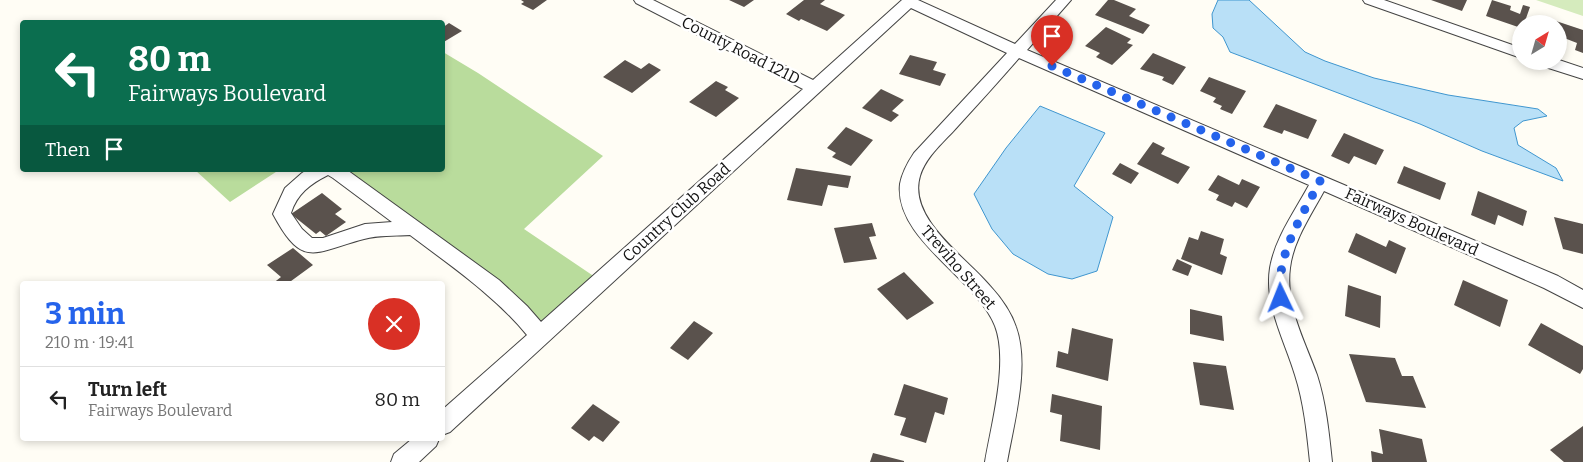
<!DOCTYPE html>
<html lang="en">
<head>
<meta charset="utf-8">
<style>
	body { margin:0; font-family:Bitter,serif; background:#f2f2f2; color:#222; height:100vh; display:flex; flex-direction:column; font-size:19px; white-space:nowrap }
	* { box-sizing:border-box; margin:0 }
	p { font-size:16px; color:#767676 }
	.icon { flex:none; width:28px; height:28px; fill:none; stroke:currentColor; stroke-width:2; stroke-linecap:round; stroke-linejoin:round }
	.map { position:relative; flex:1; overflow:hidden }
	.drawer { position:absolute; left:20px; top:281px; width:425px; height:160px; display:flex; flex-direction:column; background:#fff; border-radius:5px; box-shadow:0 2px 8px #0003 }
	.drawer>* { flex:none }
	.top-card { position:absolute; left:20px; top:20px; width:425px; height:152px; border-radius:5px; box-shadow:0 2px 8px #0003; background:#0b6e4f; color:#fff; overflow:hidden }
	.needle { width:32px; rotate:37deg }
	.buttons { position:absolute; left:1512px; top:15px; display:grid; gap:10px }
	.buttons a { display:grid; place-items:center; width:55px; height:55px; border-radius:50%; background:#fff; box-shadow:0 2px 8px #0003; font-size:25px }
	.pin { position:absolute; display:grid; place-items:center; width:42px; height:42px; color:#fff; margin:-51px -21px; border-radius:50% 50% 50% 0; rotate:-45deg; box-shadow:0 0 5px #0007 }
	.pin .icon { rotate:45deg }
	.me { position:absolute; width:55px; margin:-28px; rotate:358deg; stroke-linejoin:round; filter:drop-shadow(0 0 4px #0008) }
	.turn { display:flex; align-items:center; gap:18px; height:105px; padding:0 25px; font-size:22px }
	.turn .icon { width:65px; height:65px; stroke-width:2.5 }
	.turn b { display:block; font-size:35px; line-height:42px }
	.then { display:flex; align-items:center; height:48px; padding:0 25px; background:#0003; gap:10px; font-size:19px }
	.round { display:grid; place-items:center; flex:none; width:52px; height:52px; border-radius:26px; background:#f2f2f2 }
	.overview { display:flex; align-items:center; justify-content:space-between; height:85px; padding:0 25px }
	h1 { font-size:30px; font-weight:700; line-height:38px; color:#2563eb }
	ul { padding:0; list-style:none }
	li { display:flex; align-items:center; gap:15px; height:65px; padding:0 25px; border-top:1px solid #e0e0e0 }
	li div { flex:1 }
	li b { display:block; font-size:19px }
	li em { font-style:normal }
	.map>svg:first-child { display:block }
	.green { fill:#d5ebbd }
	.forest { fill:#b9dc9c }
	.water { fill:#b9e0f7; stroke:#3f96cf }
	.building { fill:#5a524d }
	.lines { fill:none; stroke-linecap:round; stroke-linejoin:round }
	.minor-casing { stroke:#444; stroke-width:2 }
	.minor { fill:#fff; fill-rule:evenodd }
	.route { stroke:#2563eb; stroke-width:9; stroke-dasharray:0 16.2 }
	.labels { text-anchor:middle; stroke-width:5; stroke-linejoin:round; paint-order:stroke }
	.street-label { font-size:16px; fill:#111; stroke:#fff }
</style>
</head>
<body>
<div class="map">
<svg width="1583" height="462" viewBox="0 0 1583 462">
	<rect width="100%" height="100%" fill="#fffdf5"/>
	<path class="green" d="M1536 0H1583V16Z"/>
	<path class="forest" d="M443 52 478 73 603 156 524 229 595 277 545 323 333 170H442Z
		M195 170H279L230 202Z"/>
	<path class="water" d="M1218 0H1249L1305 52 1325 61 1374 78 1448 95 1538 109 1547 116 1523 121 1514 128 1518 145 1556 168 1563 181 1482 151 1420 124 1230 52 1223 37 1213 28 1212 14Z
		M1040 106 1105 133 1074 186 1113 217 1097 271 1072 279 1048 274 1013 254 992 229 974 194 1006 148Z"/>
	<path class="building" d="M521 0H547L533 10 521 4 524 2Z
		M729 0H754L744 7Z
		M804 0H825L820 4 845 15 827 31 801 19 799 21 786 14Z
		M1108 0H1114L1136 9 1129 16 1150 25 1143 34 1095 15Z
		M1431 0H1467L1462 11Z
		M1492 0 1511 6 1510 10 1520 14 1523 5 1530 7 1524 24H1521V28L1486 16Z
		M1556 21 1583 30V53L1575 50 1577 43 1559 36V24H1555Z
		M449 23 462 31 442 43V28Z
		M1106 27 1131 39 1127 43 1133 45 1112 65 1096 57 1100 53 1085 46Z
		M1153 53 1186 67 1173 85 1162 80 1164 77 1140 69Z
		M910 55 937 62 933 70 946 74 940 86 899 74Z
		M625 60 641 69 649 63 661 70 632 93 603 77Z
		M1209 77 1246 91 1232 114 1220 109 1222 106 1213 102 1216 98 1200 91Z
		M716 81 728 87 725 90 739 98 716 117 689 102Z
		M881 89 904 100 892 111 899 115 891 122 862 108Z
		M1276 104 1317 120 1308 139 1284 130 1282 134 1263 127Z
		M846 127 873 140 851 166 832 157 836 153 827 148Z
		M1344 133 1384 150 1376 165 1354 156 1349 164 1331 156Z
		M1153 142 1165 148 1161 154 1190 167 1178 184 1137 164Z
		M1120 163 1139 173 1131 184 1112 174Z
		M1404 166 1446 183 1440 200 1397 183Z
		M796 168 851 176 848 188 828 185 822 206 787 200Z
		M1218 175 1239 185 1242 179 1260 187 1247 208 1235 202 1232 207 1216 200 1219 195 1208 190Z
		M1478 191 1527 211 1523 226 1498 215 1495 225 1471 215Z
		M322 193 342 209 335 214 346 222 326 236 320 231 316 234 291 214Z
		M1554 217 1583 224V254L1563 249Z
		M872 223 876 236 869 237 877 259 844 263 834 228Z
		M1201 231 1224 239 1220 254 1227 257 1222 275 1181 259 1189 237 1198 240Z
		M1356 233 1386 247 1389 240 1406 248 1396 274 1348 252Z
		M293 248 313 265 287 284H272L281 277 267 265Z
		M1177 259 1192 266 1188 276 1172 270Z
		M904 272 934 303 907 320 877 289Z
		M1463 280 1508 300 1500 327 1454 305Z
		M1348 285 1381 296 1380 328 1345 316Z
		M1190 309 1222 316 1224 341 1190 334Z
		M694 321 713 333 688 360 670 348Z
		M1541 323 1583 346V369L1580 374 1528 345Z
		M1072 328 1113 339 1108 381 1056 367 1058 351 1068 354Z
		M1349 354 1395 358 1402 376H1413L1426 408 1366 402Z
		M1193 362 1226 366 1234 410 1200 405Z
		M904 384 948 398 944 415 935 412 926 443 900 435 906 418 894 415Z
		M1052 394 1102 406 1100 450 1060 441 1062 415 1050 412Z
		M593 404 620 422 603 442 594 436 589 441 571 428Z
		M1583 426V462H1564L1550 450Z
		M1379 429 1422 439 1427 462H1372L1371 451 1383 454Z
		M873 453 904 461V462H870Z"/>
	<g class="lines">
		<g class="minor-casing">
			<path id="minor" d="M634 0H653L813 80 902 0H918L1015 44 1056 0H1071L1027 50 1558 276 1583 290V308L1544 288 1324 191C1311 215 1293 241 1290 268 1285 306 1305 341 1317 375 1326 403 1329 433 1332 462H1310C1307 433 1304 403 1295 375 1285 341 1264 305 1270 268 1275 238 1295 211 1309 185L1019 58C999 81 979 103 958 126 945 141 926 156 920 176 907 219 967 258 990 286 1001 298 1011 312 1016 327 1030 366 1014 422 1007 462H985C991 425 1009 362 995 326 977 279 894 239 900 184 902 173 908 162 914 153L1007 53 911 8 450 432 442 435V410L527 335C494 295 451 266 410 235 395 236 378 235 364 239 314 252 303 270 273 214L285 188 302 173 307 170H347L499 280 527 306 541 322 803 89 636 3ZM328 175 333 178 392 222 365 224 323 238H312L302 229 291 213C297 194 310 184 328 175Z
				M1363 0H1384L1521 48V58L1365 3Z
				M1559 60 1583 68V79L1539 65 1537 61Z
				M412 439H439L436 446 419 462H391L394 454Z"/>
		</g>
		<use href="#minor" class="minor"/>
	</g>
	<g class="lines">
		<path class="route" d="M1052 66 1320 181C1301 218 1275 256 1281 298"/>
	</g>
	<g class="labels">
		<g class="street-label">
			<text transform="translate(741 50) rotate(27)" y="6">County Road 121D</text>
			<text transform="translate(676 212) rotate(-42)" y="6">Country Club Road</text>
			<text transform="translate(1412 221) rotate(24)" y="6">Fairways Boulevard</text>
			<text transform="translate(959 267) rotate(49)" y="6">Treviho Street</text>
		</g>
	</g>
</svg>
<div class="buttons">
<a><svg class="needle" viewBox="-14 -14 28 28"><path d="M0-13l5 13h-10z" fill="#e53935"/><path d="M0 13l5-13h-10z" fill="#767676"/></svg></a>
</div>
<div class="pin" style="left:1052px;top:66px;background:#d93025"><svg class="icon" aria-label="arrive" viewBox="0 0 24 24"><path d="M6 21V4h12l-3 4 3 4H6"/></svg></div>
<svg class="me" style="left:1281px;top:298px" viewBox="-20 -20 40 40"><path d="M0-17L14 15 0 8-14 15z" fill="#2563eb" stroke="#fff" stroke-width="4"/></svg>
<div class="top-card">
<div class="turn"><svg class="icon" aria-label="left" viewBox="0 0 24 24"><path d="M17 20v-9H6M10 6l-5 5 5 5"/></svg><div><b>80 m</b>Fairways Boulevard</div></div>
<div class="then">Then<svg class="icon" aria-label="arrive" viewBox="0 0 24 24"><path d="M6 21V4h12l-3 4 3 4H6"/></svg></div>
</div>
<section class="drawer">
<div class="overview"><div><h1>3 min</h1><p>210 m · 19:41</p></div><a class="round" style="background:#d93025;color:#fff"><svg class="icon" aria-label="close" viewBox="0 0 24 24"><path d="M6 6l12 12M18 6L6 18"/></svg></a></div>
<ul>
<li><svg class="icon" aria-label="left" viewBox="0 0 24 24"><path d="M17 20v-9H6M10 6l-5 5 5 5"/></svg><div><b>Turn left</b><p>Fairways Boulevard</p></div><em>80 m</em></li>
</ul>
</section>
</div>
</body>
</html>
